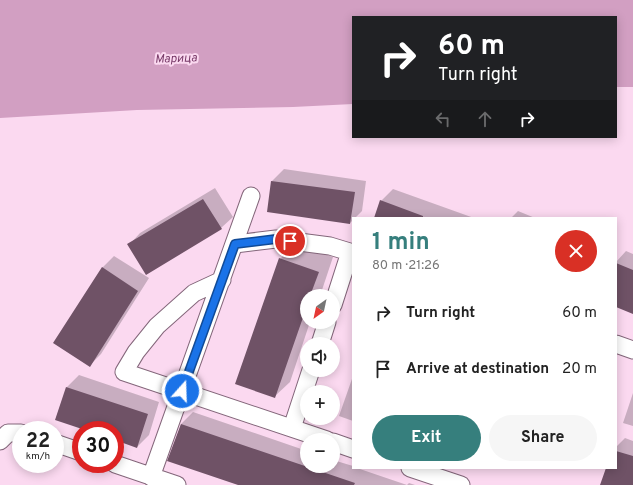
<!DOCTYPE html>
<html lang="en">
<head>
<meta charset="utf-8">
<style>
	body { margin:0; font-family:Overpass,sans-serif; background:#f6f6f6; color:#222; height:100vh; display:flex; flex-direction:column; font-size:15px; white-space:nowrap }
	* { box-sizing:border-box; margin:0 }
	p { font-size:13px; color:#767676 }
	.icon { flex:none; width:22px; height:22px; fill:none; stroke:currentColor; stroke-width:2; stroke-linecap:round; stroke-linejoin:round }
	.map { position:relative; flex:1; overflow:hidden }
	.panel { position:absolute; left:352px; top:217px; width:265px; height:252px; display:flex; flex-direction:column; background:#fff; border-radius:0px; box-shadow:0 2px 10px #0003 }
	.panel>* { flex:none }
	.guide { position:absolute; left:352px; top:16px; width:265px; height:122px; border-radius:0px; box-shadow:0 2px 10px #0003; background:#202124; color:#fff; overflow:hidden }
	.needle { width:26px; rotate:213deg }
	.tools { position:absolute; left:300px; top:289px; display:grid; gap:8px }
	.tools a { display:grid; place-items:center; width:40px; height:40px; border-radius:50%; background:#fff; box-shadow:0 2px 10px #0003; font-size:20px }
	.speed { position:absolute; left:12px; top:421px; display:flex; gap:8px; font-size:20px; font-weight:700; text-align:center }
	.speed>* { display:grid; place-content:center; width:52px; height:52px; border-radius:50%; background:#fff; box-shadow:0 2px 10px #0003; line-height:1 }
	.speed small { font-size:10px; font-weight:400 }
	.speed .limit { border:6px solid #d22; background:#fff; color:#111 }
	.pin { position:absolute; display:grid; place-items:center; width:34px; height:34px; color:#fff; margin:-17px; border:2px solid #fff; border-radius:50%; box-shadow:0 1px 4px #0007 }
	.me { position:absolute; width:44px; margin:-22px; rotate:20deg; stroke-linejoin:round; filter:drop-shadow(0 0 3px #0008) }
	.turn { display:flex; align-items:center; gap:14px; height:84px; padding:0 20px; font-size:18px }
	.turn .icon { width:52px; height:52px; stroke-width:2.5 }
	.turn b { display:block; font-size:28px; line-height:34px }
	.lanes { display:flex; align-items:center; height:38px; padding:0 20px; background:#0003; justify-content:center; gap:20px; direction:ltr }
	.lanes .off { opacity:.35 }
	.round { display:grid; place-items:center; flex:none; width:42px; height:42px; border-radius:21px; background:#f6f6f6 }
	.overview { display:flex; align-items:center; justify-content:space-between; height:68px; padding:0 20px }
	h1 { font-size:24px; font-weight:700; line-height:30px; color:#367f7d }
	.button { display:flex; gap:8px; margin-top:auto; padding:8px 20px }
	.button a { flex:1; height:46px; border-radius:24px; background:#367f7d; color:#fff; font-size:16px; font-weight:700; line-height:46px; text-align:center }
	.button a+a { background:#f6f6f6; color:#222 }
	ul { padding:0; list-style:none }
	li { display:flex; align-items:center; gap:12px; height:56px; padding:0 20px }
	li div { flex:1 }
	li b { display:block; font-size:15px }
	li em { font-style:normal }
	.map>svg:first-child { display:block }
	.water { fill:#d29fc2 }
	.shadow { fill:#0003 }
	.building { fill:#6f5266 }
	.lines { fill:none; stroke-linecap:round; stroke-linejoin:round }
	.street-casing { stroke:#83667a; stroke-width:19 }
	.street { stroke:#fff; stroke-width:17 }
	.route-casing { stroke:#114b97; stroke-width:10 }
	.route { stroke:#1a73e8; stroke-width:7 }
	.labels { text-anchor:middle; stroke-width:4; stroke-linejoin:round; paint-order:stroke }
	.water-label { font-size:12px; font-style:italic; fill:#783a68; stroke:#fbd9f0 }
</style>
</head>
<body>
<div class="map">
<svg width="633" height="485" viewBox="0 0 633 485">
	<rect width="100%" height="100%" fill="#fbd9f0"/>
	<path class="water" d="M0 0H633V87H616V17H353V104L293 107 137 110 0 118Z"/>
	<path class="shadow" d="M284 169 366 181 362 211 355 218H353V220L350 223 268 211 272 181Z
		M215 188 233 217 221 228 129 245 140 233Z
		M393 189 474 218H375L381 201Z
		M518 211 535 218H511Z
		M295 244 333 257 320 296H307V322H310L290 382 274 397 280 259Z
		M626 251 633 254V313L616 306V262Z
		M114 256 149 278 101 354 89 366 102 268Z
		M79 375 159 402 149 435 137 447 115 439V430H88L56 419 67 387Z
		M353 376V421L339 416Z
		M633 393V426L623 423Z
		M193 412 307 451V466H333V460L353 466V468H357L407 485 409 483 415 485H242L169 460 181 424Z
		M625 438 633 441V485H602L607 468H616V447Z"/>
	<path class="building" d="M271 181 355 192 350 224 267 212Z
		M203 199 222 229 146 275 127 244Z
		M380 200 423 216V218H374Z
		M279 258 319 272 310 296H307V306L275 398 235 384Z
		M616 263 633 270V314L616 307Z
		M102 267 138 291 90 367 53 343Z
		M66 387 148 414 137 448 115 440V430H85L55 420Z
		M181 424 355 483 354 485H238L167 461Z
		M616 451 633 456V485H600L606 468H616Z"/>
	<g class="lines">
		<g class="street-casing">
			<path id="street" d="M235 244 276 239 330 246 353 253
				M222 280 194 293 157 326 136 352 124 372 327 440
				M333 305 350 252
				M320 344 327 322
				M616 344 633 350
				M292 428 311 370
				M0 441 8 433H21
				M333 442 353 449
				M55 443 81 452
				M115 464 177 485
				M410 468 461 485
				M151 477 251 196"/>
		</g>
		<use href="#street" class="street"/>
	</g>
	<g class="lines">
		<g class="route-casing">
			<path id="route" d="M182 391 235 244 276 239 290 241"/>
		</g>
		<use href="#route" class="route"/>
	</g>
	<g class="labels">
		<g class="water-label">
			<text transform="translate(176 58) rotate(-2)" y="4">Марица</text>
		</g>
	</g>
</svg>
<div class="tools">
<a><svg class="needle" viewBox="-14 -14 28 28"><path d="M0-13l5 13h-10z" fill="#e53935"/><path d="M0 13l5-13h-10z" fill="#767676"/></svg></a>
<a><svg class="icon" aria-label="sound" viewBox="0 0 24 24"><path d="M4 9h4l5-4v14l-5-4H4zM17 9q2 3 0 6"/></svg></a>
<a>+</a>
<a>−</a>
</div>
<div class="speed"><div>22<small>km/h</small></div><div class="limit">30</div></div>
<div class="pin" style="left:290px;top:241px;background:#d93025"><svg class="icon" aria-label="arrive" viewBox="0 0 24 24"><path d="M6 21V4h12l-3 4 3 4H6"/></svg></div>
<svg class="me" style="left:182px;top:391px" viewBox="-20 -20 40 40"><circle r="17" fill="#1a73e8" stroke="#fff" stroke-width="3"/><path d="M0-11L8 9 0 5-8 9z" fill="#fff"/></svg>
<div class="guide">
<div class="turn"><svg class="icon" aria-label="right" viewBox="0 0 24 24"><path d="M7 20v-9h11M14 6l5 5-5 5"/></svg><div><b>60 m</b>Turn right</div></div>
<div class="lanes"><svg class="icon off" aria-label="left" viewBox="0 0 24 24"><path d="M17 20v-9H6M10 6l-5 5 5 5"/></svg><svg class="icon off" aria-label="ahead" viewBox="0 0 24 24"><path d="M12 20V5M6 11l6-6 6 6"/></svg><svg class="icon" aria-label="right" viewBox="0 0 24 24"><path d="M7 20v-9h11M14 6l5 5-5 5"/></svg></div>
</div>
<section class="panel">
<div class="overview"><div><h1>1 min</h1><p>80 m · 21:26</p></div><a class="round" style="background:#d93025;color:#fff"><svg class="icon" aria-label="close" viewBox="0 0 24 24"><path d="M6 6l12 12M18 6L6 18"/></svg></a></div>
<ul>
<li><svg class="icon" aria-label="right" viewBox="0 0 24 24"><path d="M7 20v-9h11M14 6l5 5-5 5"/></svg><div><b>Turn right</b></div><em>60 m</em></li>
<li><svg class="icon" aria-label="arrive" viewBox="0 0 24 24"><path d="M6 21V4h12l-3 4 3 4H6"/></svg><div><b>Arrive at destination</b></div><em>20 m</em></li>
</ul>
<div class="button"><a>Exit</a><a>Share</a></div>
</section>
</div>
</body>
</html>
